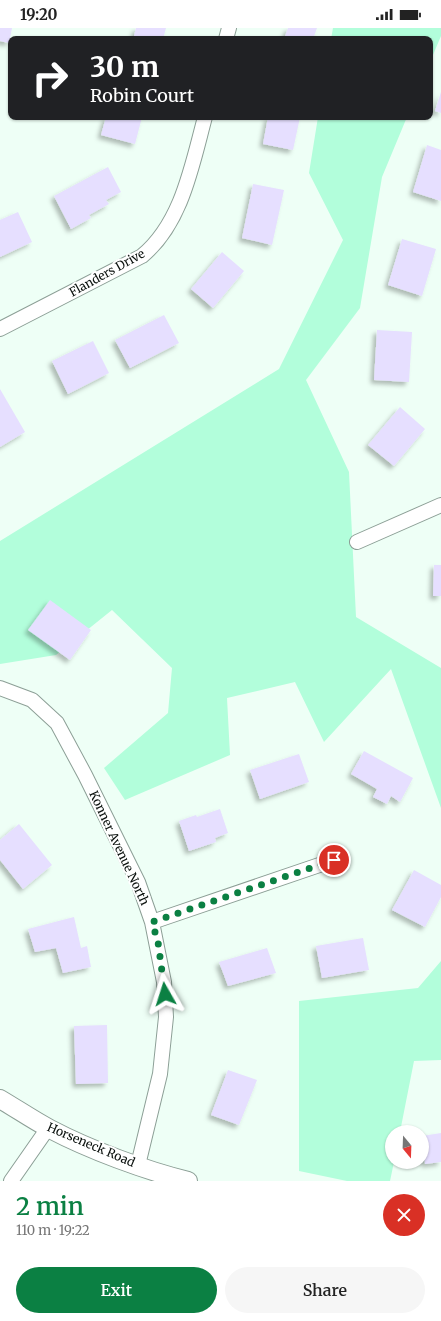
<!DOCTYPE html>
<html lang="en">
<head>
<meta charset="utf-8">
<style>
	body { margin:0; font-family:Merriweather,serif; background:#f6f6f6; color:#222; height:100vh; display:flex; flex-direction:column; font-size:15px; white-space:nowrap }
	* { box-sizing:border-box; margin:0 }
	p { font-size:13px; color:#767676 }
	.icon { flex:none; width:22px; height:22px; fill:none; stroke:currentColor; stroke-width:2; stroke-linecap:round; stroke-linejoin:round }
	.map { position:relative; height:1153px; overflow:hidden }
	.sheet { display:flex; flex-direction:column; background:#fff; flex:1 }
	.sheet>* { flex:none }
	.top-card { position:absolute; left:8px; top:8px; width:425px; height:84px; border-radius:8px; box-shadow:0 1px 3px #0004; background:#202124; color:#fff; overflow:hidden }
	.needle { width:26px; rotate:161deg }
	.controls { position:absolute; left:385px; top:1097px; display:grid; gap:8px }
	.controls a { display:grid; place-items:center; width:44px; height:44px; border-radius:50%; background:#fff; box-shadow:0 1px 3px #0004; font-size:20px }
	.pin { position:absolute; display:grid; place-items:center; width:34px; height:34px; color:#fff; margin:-17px; border:2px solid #fff; border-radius:50%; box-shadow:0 1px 4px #0007 }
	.me { position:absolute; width:44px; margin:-22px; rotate:354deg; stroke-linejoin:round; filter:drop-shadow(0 0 3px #0008) }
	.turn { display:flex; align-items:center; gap:14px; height:84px; padding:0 16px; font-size:18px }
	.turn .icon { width:52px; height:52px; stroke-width:2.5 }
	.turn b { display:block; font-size:28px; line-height:34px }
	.round { display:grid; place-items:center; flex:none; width:42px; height:42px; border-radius:21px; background:#f6f6f6 }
	.overview { display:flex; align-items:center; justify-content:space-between; height:68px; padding:0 16px }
	h1 { font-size:24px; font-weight:600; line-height:30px; color:#0b8043 }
	.primary-button { display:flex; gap:8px; margin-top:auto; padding:8px 16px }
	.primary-button a { flex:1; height:46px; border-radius:24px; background:#0b8043; color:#fff; font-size:16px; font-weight:600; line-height:46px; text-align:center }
	.primary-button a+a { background:#f6f6f6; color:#222 }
	.status { display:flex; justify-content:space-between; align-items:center; height:28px; padding:0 20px; background:#fff; direction:ltr }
	.status svg { height:11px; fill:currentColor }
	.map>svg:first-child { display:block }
	.green { fill:#b2fedb }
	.building { fill:#e6dfff; filter:url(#shadow) }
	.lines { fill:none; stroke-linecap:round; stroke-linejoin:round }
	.minor-casing { stroke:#8c9f96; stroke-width:16 }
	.tertiary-casing { stroke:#8c9f96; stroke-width:20 }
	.minor { stroke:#fff; stroke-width:14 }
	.tertiary { stroke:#fff; stroke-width:18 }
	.route { stroke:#0b8043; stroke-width:7; stroke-dasharray:0 12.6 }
	.labels { text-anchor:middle; stroke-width:4; stroke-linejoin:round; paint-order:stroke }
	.street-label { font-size:12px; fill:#0a100d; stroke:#fff }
</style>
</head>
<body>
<div class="status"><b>19:20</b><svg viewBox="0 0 49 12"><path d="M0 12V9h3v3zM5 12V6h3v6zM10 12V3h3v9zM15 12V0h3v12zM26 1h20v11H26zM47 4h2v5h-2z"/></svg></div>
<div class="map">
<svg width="441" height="1153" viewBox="0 0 441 1153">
	<defs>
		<filter id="shadow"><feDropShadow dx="-3.5" dy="3.5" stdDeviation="2" flood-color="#0004"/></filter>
	</defs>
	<rect width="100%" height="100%" fill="#eefff6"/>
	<path class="green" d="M333 0H441V8L430 34V11H331Z
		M318 89H407L382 149 360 280 306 352 349 444 356 589 441 640V780L391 641 324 714 295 654 227 670 230 727 125 772 104 740 168 685 172 640 112 582 56 627 0 636V513L279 341 343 212 309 145Z
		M441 933V1032L414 1033 400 1104H392V1134H394L390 1153H347L299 1143V973L418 960Z"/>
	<path class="building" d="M0 0H12L9 15 0 13Z
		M136 0H166L163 11H144L134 8Z
		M288 0H317L313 11H284Z
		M441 64V85L435 83Z
		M106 89H142L135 116 101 107Z
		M268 89H300L293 122 263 116Z
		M427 117 441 122V173L413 164Z
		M108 139 121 164 106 172 109 176 89 187 91 190 71 201 54 168Z
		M253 156 284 162 272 217 242 210Z
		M18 184 32 214 0 229V192Z
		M402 211 436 221 422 268 388 257Z
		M222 224 244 243 213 280 191 261Z
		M164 287 179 315 130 340 115 312Z
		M377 302 412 304 409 354 374 352Z
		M93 313 109 345 68 366 52 333Z
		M0 361 25 404 0 419Z
		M400 379 425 401 394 438 368 417Z
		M434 537H441V568H433Z
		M50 572 91 602 70 632 28 602Z
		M364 723 413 750 400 774 391 768 387 776 373 769 377 761 351 746Z
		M299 726 309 754 260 771 250 742Z
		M220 781 228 805 215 810 216 814 189 823 179 793 196 787 197 789Z
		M19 796 52 837 23 861 0 832V812Z
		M414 842 441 857V869L425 899 392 882Z
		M74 889 81 920 87 918 91 939 63 945 56 920 35 924 28 901Z
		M363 910 369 942 322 950 316 918Z
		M267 920 276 945 228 958 219 934Z
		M107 997 108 1055 76 1056 74 998Z
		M228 1042 257 1052 239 1097 211 1087Z
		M441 1105V1134L425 1136 422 1108Z"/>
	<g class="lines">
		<g class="minor-casing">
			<path id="minor" d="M226 11 229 0
				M0 301 142 228C182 195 192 137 205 89
				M357 514 441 477
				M0 660 32 672 57 695 85 747 138 854 152 894 164 954 166 989 160 1046 138 1137
				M152 894 334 832
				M11 1153 48 1100"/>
		</g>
		<g class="tertiary-casing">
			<path id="tertiary" d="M0 1071C17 1081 33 1092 50 1101 90 1122 144 1142 188 1153"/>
		</g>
		<use href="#minor" class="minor"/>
		<use href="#tertiary" class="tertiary"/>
	</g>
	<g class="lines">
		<path class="route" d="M165 966 158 914 152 894 334 832"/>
	</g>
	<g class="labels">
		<g class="street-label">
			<text transform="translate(107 245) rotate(-29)" y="4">Flanders Drive</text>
			<text transform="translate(119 820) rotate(65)" y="4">Konner Avenue North</text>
			<text transform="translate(91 1117) rotate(23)" y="4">Horseneck Road</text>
		</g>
	</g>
</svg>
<div class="controls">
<a><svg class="needle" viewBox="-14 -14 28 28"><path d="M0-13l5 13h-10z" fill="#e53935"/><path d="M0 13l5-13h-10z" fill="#767676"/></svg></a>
</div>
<div class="pin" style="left:334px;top:832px;background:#d93025"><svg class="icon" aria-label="arrive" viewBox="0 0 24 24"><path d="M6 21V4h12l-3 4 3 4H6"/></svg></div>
<svg class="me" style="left:165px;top:966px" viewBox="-20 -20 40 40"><path d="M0-17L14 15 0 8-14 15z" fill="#0b8043" stroke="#fff" stroke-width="4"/></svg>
<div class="top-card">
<div class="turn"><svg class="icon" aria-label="right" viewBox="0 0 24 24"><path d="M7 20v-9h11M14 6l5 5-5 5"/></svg><div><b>30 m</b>Robin Court</div></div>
</div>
</div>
<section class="sheet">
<div class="overview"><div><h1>2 min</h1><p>110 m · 19:22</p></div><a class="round" style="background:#d93025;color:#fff"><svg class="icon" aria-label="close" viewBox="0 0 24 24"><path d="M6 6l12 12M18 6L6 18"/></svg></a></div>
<div class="primary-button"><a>Exit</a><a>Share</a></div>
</section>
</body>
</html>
